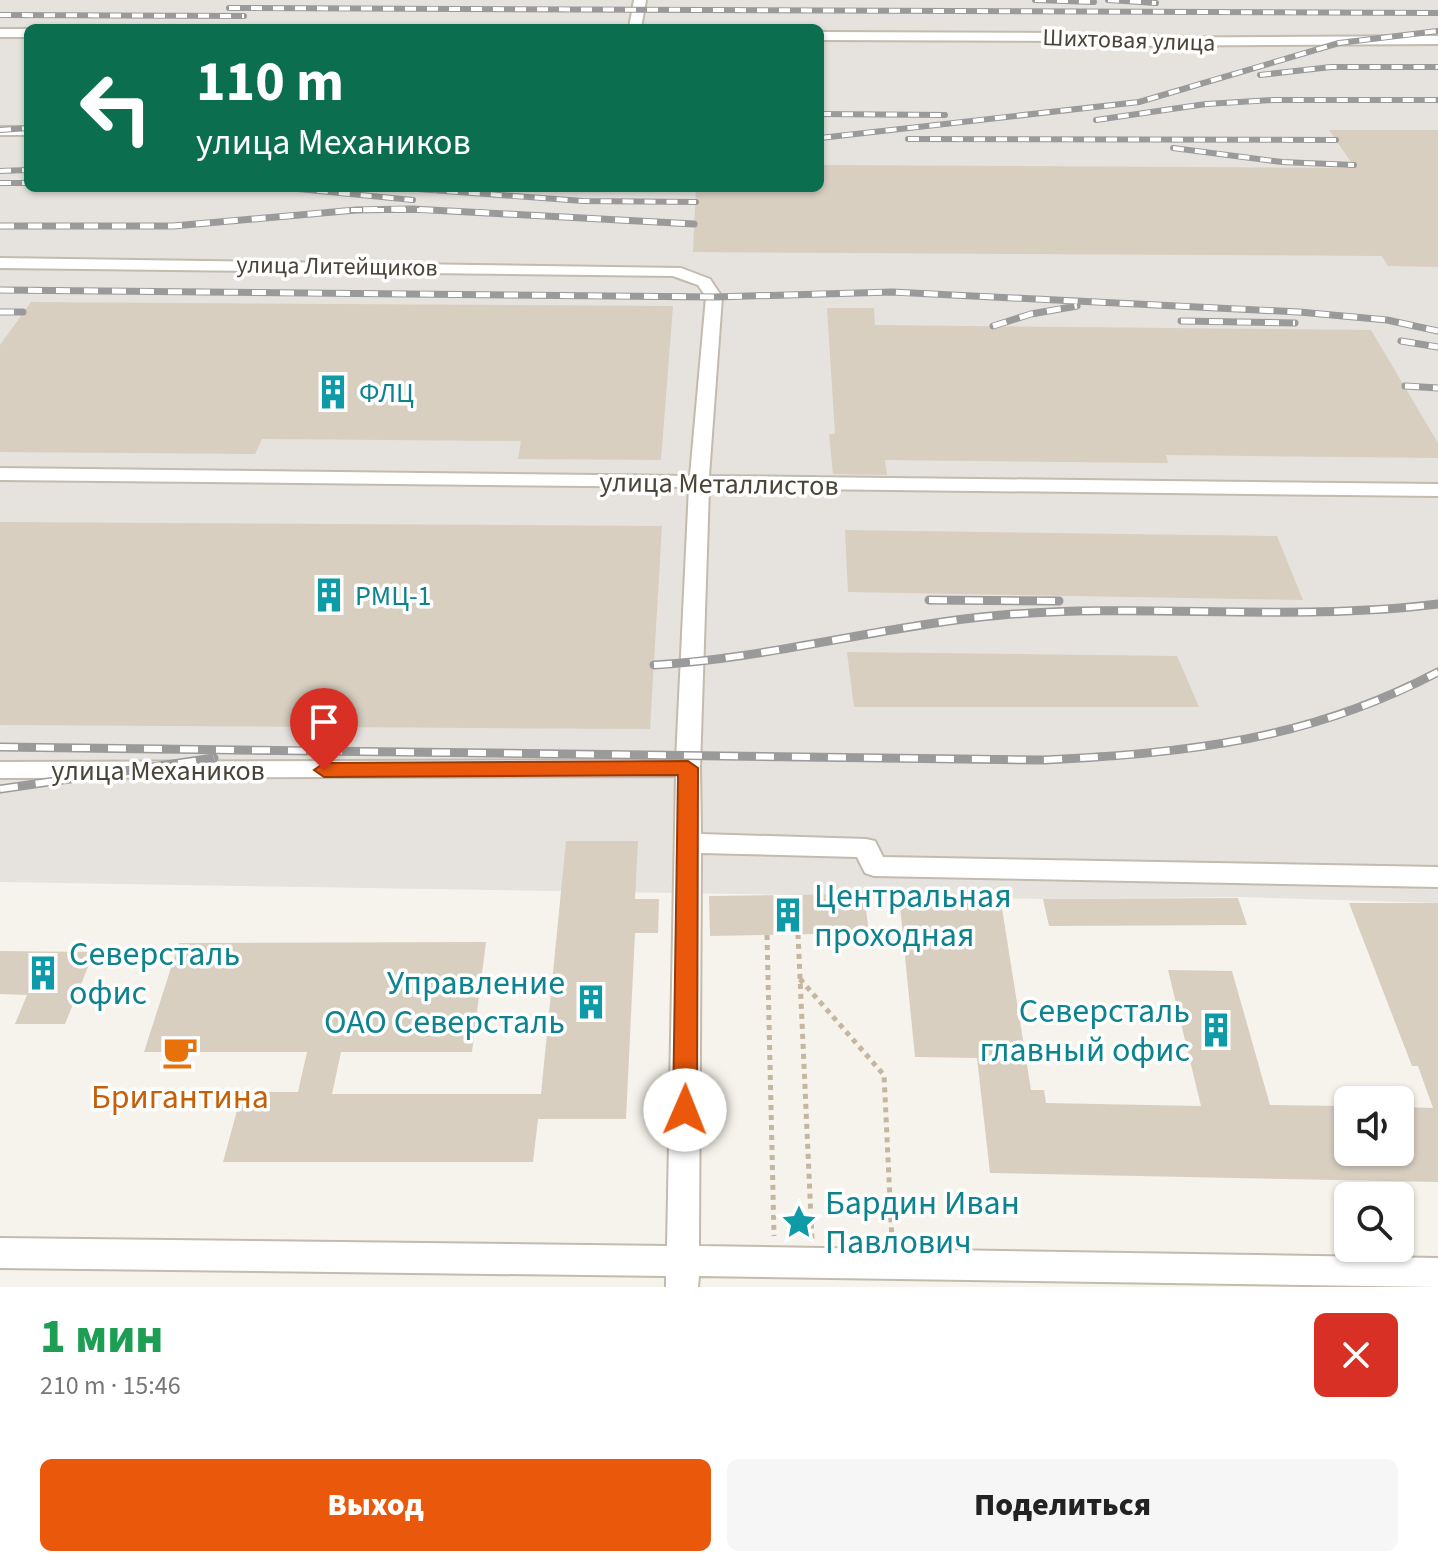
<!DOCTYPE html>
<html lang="ru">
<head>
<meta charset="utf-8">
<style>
	body { margin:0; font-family:"Source Sans 3",sans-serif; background:#f6f6f6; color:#222; height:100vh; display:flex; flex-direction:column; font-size:30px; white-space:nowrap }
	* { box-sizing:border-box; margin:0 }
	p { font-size:26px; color:#767676 }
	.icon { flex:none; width:44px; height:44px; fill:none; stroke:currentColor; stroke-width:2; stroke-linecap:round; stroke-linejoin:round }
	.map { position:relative; height:1287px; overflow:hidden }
	.panel { display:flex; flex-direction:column; background:#fff; flex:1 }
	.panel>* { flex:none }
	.top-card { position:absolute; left:24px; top:24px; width:800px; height:168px; border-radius:12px; box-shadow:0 2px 6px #0004; background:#0b6e4f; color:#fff; overflow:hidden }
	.fabs { position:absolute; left:1334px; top:1086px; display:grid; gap:16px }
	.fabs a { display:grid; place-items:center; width:80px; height:80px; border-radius:12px; background:#fff; box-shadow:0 2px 6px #0004; font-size:40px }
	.pin { position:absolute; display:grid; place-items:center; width:68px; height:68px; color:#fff; margin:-82px -34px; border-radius:50% 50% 50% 0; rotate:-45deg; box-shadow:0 0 8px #0007 }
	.pin .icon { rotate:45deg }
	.me { position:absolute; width:88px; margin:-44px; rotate:1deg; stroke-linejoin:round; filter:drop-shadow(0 0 6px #0008) }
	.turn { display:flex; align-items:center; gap:28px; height:168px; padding:0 40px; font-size:36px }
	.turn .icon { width:104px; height:104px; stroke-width:2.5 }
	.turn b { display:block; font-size:56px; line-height:68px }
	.round { display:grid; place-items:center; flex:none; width:84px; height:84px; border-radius:12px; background:#f6f6f6 }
	.overview { display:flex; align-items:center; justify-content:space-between; height:136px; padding:0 40px }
	h1 { font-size:48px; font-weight:800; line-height:60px; color:#1e9e55 }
	.cta { display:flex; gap:16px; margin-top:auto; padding:16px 40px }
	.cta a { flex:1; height:92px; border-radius:12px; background:#ea580c; color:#fff; font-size:32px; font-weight:800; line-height:92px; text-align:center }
	.cta a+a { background:#f6f6f6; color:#222 }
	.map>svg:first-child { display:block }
	.industrial { fill:#e6e2dd; fill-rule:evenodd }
	.building { fill:#d8cfc1 }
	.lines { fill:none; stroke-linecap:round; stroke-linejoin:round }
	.minor-casing { stroke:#c2bbae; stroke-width:4 }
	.path { stroke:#c4b79f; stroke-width:5; stroke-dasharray:5 5; stroke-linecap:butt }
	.minor { fill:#fff; fill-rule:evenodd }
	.rail-far2-casing { stroke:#9a9a9a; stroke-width:6 }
	.rail-far1-casing { stroke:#9a9a9a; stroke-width:7 }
	.rail-casing { stroke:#9a9a9a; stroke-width:9 }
	.rail-far2 { stroke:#fff; stroke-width:4; stroke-dasharray:11; stroke-linecap:butt }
	.rail-far1 { stroke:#fff; stroke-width:5; stroke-dasharray:14; stroke-linecap:butt }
	.rail { stroke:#fff; stroke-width:6; stroke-dasharray:18; stroke-linecap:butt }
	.route { fill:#ea580c; stroke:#983908; stroke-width:2 }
	.labels { text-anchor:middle; stroke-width:7; stroke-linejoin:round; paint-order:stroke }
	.far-street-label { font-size:24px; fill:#4b4439; stroke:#fff }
	.culture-label { font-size:28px; fill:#0d838f; stroke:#fff; text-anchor:start }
	.street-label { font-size:28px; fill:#4b4439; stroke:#fff }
	.near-culture-label { font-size:34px; fill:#0d838f; stroke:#fff; text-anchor:start }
	.near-food-label { font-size:34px; fill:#c56008; stroke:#fff }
</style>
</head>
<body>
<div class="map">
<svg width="1438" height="1287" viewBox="0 0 1438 1287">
	<rect width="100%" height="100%" fill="#f6f3ec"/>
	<path class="industrial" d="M0 0H1438V903L1238 897 1043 899 0 882ZM28 28H820V188H28Z"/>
	<path class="building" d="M1329 130H1438V267L1388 266 1382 256 693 252 696 188H820V165L1355 168Z
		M31 302 673 306 661 460 518 459 521 441 262 439 255 454 0 452V345Z
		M827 308H874L875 325 1371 330 1438 443V458L1166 455 1168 463 885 460 887 475 833 474 829 434H835Z
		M0 522 662 526 650 729 0 725Z
		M845 530 1277 536 1303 600 848 592Z
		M847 652 1177 656 1199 707H854Z
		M566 841H638L635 899H659L658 933H635L626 1119H538L533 1162H223L242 1092H298L307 1052H144L179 943 486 942 472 1052H341L332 1094H541Z
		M864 894 869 933 710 936 709 896Z
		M899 896H1000L1031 1090H1044L1046 1103 1201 1106 1168 970 1232 971 1270 1105 1348 1106V1152H1400V1107L1433 1108 1418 1066H1412L1349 903H1438V1182L990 1173 977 1058 915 1057Z
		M1238 898 1247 925 1049 926 1043 899Z
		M0 951 94 952 65 1024H15L27 995 0 994Z"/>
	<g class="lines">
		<g class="minor-casing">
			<path id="minor" d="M634 0H646L641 28H629Z
				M0 29H28V37H0Z
				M820 32 1062 33 1105 38 1438 36V44L1105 46 1062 41 820 40Z
				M0 127H28V135H0Z
				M0 258 681 268 710 279 722 297 709 476 1438 484V496L709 488 700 768 701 834 866 839 875 841 883 857 1438 867V887L874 876 865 873 857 857 701 853 699 1246 1438 1258V1287L699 1276 698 1287H666V1276L0 1268V1238L667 1246 676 776 0 778V762L676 760 689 487 0 480V468L690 476 706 297 698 285 673 276 0 268Z"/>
		</g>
		<path class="path" d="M798 934 812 1240
			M767 935 774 1236
			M800 979 884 1075 892 1241"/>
		<use href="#minor" class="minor"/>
		<g class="rail-far2-casing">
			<path id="rail-far2" d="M1035 0 1094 2
				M1108 0 1156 3
				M229 8 1438 13
				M0 15 244 16
				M1260 75 1331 67H1438
				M820 114 945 115
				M1096 120 1206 104 1274 100H1438
				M0 130 28 128
				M820 138 1139 102 1339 43 1438 31
				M908 139 1336 140
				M1173 148 1282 162 1354 165
				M0 171 28 170
				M0 183H28
				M163 188 298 189 413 200
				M403 188 583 201 696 202
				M351 210H438"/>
		</g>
		<g class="rail-far1-casing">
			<path id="rail-far1" d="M0 226H173L356 210 412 209 694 224
				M0 290 714 297 892 292 1299 312 1387 320 1438 331
				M0 312H23
				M1181 321 1295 323
				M993 326 1031 314 1077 306
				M1401 341 1438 347
				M1405 386 1438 388"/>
		</g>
		<g class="rail-casing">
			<path id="rail" d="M929 600 1059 601
				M654 665C772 658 885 625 1002 615 1147 603 1293 622 1438 604
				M0 747 1044 760C1188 753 1309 740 1438 672
				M0 789 214 758"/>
		</g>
		<use href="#rail-far2" class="rail-far2"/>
		<use href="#rail-far1" class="rail-far1"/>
		<use href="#rail" class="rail"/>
	</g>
	<path class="route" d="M688 761 698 768 697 1110 694 1117 685 1120 677 1117 673 1110 678 775 324 777 314 770 324 763Z"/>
	<defs>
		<g id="building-bare" transform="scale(2.76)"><path d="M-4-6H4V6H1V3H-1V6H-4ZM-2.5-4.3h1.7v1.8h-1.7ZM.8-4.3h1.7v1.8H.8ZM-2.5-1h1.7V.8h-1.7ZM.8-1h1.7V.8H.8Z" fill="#0f9aa8" stroke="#fff" stroke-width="2.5" paint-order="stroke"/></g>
		<g id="cafe-bare" transform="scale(2.76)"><path d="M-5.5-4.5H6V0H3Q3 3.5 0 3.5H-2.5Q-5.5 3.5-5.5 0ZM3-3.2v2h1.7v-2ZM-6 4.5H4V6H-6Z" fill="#e8710a" stroke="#fff" stroke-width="2.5" paint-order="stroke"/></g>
		<g id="sight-bare" transform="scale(2.76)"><path d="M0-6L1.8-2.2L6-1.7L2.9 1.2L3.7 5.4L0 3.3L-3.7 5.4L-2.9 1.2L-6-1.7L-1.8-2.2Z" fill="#0f9aa8" stroke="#fff" stroke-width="2.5" paint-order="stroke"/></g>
	</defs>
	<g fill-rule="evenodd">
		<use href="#building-bare" x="333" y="392"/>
		<use href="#building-bare" x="329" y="595"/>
		<use href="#building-bare" x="788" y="915"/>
		<use href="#building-bare" x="43" y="973"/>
		<use href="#building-bare" x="591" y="1002"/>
		<use href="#building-bare" x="1216" y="1030"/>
		<use href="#cafe-bare" x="180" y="1052"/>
		<use href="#sight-bare" x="799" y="1222"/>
	</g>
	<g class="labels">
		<g class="far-street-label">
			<text transform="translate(1129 40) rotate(2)" y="8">Шихтовая улица</text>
			<text transform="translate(337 266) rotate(1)" y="8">улица Литейщиков</text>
		</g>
		<g class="culture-label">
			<text x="359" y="402">ФЛЦ</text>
			<text x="355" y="605">РМЦ-1</text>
		</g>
		<g class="street-label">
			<text transform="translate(719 483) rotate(1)" y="10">улица Металлистов</text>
			<text x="158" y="780">улица Механиков</text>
		</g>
		<g class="near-culture-label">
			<text x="814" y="907">Центральная<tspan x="814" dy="39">проходная</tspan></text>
			<text x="69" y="965">Северсталь<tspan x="69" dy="39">офис</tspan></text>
			<text x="565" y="994" text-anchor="end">Управление<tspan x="565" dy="39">OAO Северсталь</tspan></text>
			<text x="1190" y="1022" text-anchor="end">Северсталь<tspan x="1190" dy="39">главный офис</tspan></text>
			<text x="825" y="1214">Бардин Иван<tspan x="825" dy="39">Павлович</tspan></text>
		</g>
		<g class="near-food-label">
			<text x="180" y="1108">Бригантина</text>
		</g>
	</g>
</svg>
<div class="fabs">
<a><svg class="icon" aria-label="sound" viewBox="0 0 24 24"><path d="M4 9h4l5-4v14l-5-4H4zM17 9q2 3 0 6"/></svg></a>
<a><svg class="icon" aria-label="search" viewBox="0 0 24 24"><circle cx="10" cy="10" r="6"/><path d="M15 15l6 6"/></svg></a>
</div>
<div class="pin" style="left:324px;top:770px;background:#d93025"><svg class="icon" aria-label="arrive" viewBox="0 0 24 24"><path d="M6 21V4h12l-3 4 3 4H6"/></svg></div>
<svg class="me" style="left:685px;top:1110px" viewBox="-20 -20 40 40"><circle r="19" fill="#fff"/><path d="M0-13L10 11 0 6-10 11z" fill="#ea580c"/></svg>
<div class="top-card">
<div class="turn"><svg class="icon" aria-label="left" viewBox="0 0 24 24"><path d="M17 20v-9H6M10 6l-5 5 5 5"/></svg><div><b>110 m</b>улица Механиков</div></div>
</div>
</div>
<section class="panel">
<div class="overview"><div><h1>1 мин</h1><p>210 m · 15:46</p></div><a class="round" style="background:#d93025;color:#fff"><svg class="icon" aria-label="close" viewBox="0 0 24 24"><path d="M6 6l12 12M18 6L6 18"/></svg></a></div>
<div class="cta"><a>Выход</a><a>Поделиться</a></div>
</section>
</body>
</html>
